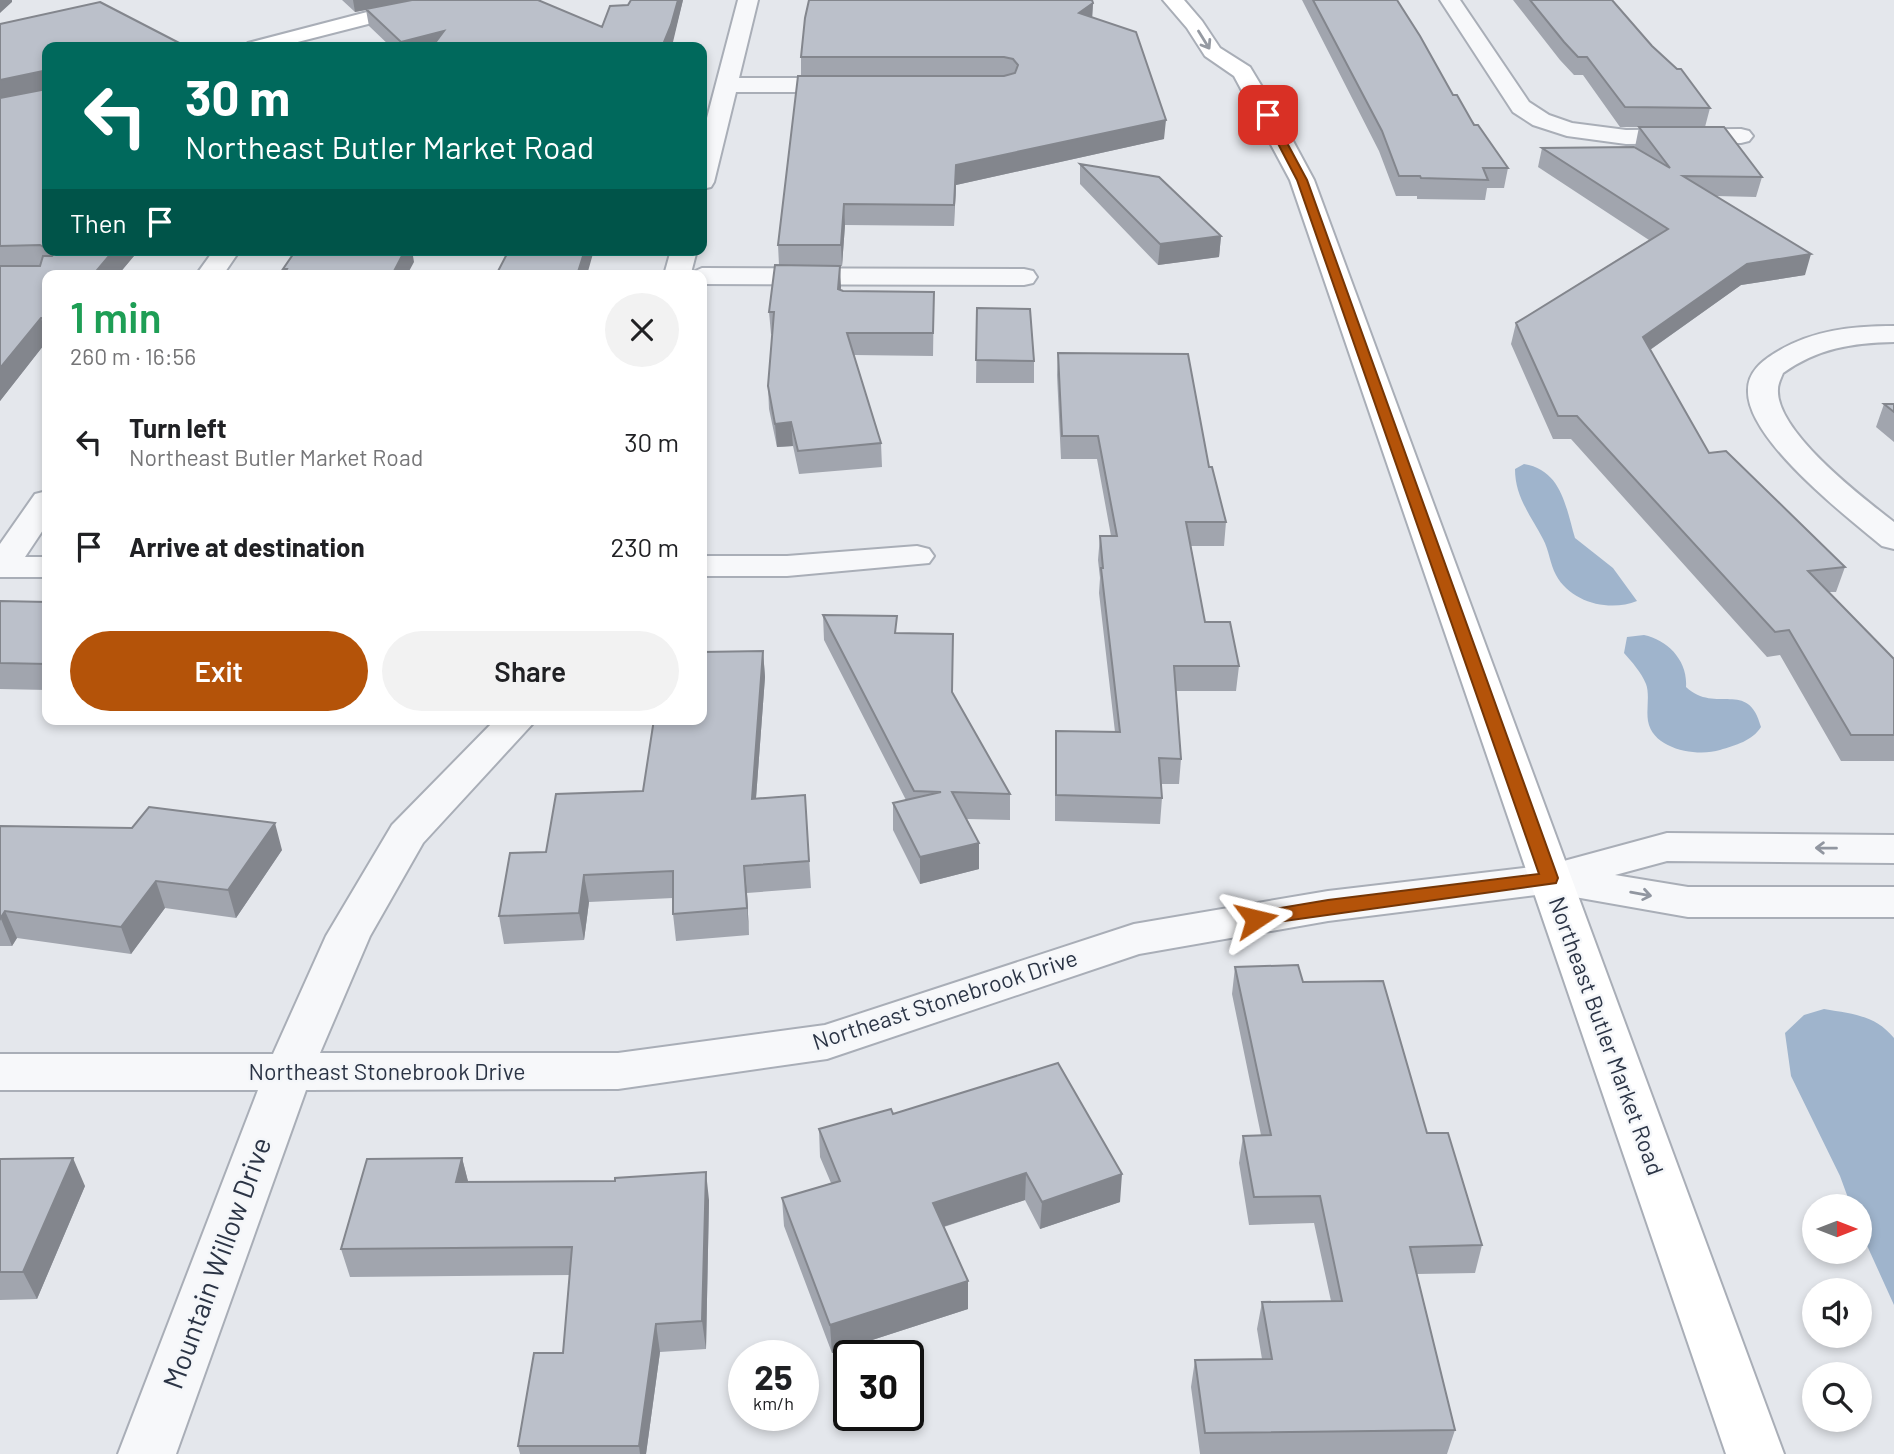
<!DOCTYPE html>
<html lang="en">
<head>
<meta charset="utf-8">
<style>
	body { margin:0; font-family:Barlow,sans-serif; background:#f2f2f2; color:#202124; height:100vh; display:flex; flex-direction:column; font-size:26px; white-space:nowrap }
	* { box-sizing:border-box; margin:0 }
	p { font-size:23px; color:#757577 }
	.icon { flex:none; width:38px; height:38px; fill:none; stroke:currentColor; stroke-width:2; stroke-linecap:round; stroke-linejoin:round }
	.map { position:relative; flex:1; overflow:hidden }
	.details { position:absolute; left:42px; top:270px; width:665px; height:455px; display:flex; flex-direction:column; background:#fff; border-radius:14px; box-shadow:0 4px 10px #0003 }
	.details>* { flex:none }
	.banner { position:absolute; left:42px; top:42px; width:665px; height:214px; border-radius:14px; box-shadow:0 4px 10px #0003; background:#00695c; color:#fff; overflow:hidden }
	.needle { width:46px; rotate:90deg }
	.controls { position:absolute; left:1802px; top:1194px; display:grid; gap:14px }
	.controls a { display:grid; place-items:center; width:70px; height:70px; border-radius:50%; background:#fff; box-shadow:0 4px 10px #0003; font-size:35px }
	.speed { position:absolute; left:728px; top:1340px; display:flex; gap:14px; font-size:35px; font-weight:700; text-align:center }
	.speed>* { display:grid; place-content:center; width:91px; height:91px; border-radius:50%; background:#fff; box-shadow:0 4px 10px #0003; line-height:1 }
	.speed small { font-size:18px; font-weight:400 }
	.speed .limit { border:4px solid #111; border-radius:10px; background:#fff; color:#111 }
	.pin { position:absolute; display:grid; place-items:center; width:60px; height:60px; color:#fff; margin:-30px; border-radius:14px; box-shadow:0 4px 10px #0006 }
	.me { position:absolute; width:77px; margin:-38px; rotate:80deg; stroke-linejoin:round; filter:drop-shadow(0 0 5px #0008) }
	.turn { display:flex; align-items:center; gap:24px; height:147px; padding:0 28px; font-size:32px }
	.turn .icon { width:91px; height:91px; stroke-width:2.5 }
	.turn b { display:block; font-size:49px; line-height:60px }
	.then { display:flex; align-items:center; height:66px; padding:0 28px; background:#0003; gap:14px; font-size:26px }
	.round { display:grid; place-items:center; flex:none; width:74px; height:74px; border-radius:37px; background:#f2f2f2 }
	.summary { display:flex; align-items:center; justify-content:space-between; height:119px; padding:0 28px }
	h1 { font-size:42px; font-weight:600; line-height:52px; color:#1e9e55 }
	.cta { display:flex; gap:14px; margin-top:auto; padding:14px 28px }
	.cta a { flex:1; height:80px; border-radius:42px; background:#b45309; color:#fff; font-size:28px; font-weight:600; line-height:80px; text-align:center }
	.cta a+a { background:#f2f2f2; color:#202124 }
	ul { padding:0; list-style:none }
	li { display:flex; align-items:center; gap:21px; height:105px; padding:0 28px }
	li div { flex:1 }
	li b { display:block; font-size:26px }
	li em { font-style:normal }
	.map>svg:first-child { display:block }
	.water { fill:#9fb4cc }
	.lines { fill:none; stroke-linecap:round; stroke-linejoin:round }
	.street-casing { stroke:#a9aeb7; stroke-width:4 }
	.secondary-casing { stroke:#a9aeb7; stroke-width:4 }
	.street { fill:#f7f8fa; fill-rule:evenodd }
	.secondary { fill:#fff; fill-rule:evenodd }
	.wall { fill:#a1a5ae }
	.shaded-wall { fill:#83868d }
	.building { fill:#bbc0ca; stroke:#83868d; stroke-width:2 }
	.oneway { stroke:#959aa2 }
	.oneway2 { stroke:#9196a0 }
	.route { fill:#b45309; stroke:#753606; stroke-width:2 }
	.labels { text-anchor:middle; stroke-width:5; stroke-linejoin:round; paint-order:stroke }
	.street-label { font-size:23px; fill:#2b3445; stroke:#f4f6f9 }
	.near-street-label { font-size:28px; fill:#2b3445; stroke:#f4f6f9 }
</style>
</head>
<body>
<div class="map">
<svg width="1894" height="1454" viewBox="0 0 1894 1454">
	<rect width="100%" height="100%" fill="#e4e7ec"/>
	<path class="water" d="M1524 464C1562 470 1566 508 1575 538L1613 568 1637 601C1610 612 1571 603 1556 575 1550 564 1549 550 1543 539 1531 516 1515 497 1515 469Z
		M1644 635C1668 640 1688 661 1686 687 1716 715 1748 678 1761 727 1752 741 1736 745 1720 750 1698 757 1653 750 1648 721 1646 709 1650 695 1646 684 1641 672 1632 662 1624 653L1627 637Z
		M1824 1009C1853 1014 1875 1015 1894 1038V1305L1860 1230V1206H1851L1840 1176 1791 1076 1785 1033 1804 1015Z"/>
	<g class="lines">
		<g class="street-casing">
			<path id="street" d="M738 0H758L739 78H848L856 80 859 85 856 90 848 92H736L714 182 711 187 702 189V137Z
				M1440 0H1460L1529 102 1549 115 1572 123 1626 130 1741 129 1749 131 1753 136 1749 141 1741 143 1626 144 1567 136 1533 125 1513 112Z
				M214 250H240L223 275H196Z
				M671 250H697L691 273 702 268 1024 269 1033 271 1037 277 1033 283 1024 285 702 284V275H664Z
				M1894 326V342C1852 343 1818 348 1783 373 1781 378 1778 384 1778 389 1775 431 1863 498 1894 522V549L1882 546C1847 517 1746 439 1748 390 1748 372 1762 361 1775 353 1811 330 1853 326 1894 326Z
				M47 491V524L25 557H47V577H0V544L35 494Z
				M917 546 929 549 934 556 929 563 787 576H702V556H787Z
				M496 719H537L423 843 370 936 320 1053H618L825 1025 1134 924 1328 891 1549 865 1667 833 1894 835V863L1667 861 1615 875 1688 887H1894V917H1688L1552 893 1328 921 1139 954 827 1059 618 1089 306 1090 176 1454H118L258 1090H0V1054H273L326 936 392 825Z"/>
		</g>
		<g class="secondary-casing">
			<path id="secondary" d="M428 0H468L465 4 372 23 278 47H245L248 43 371 11Z
				M1163 0H1184L1202 21 1220 48 1250 67 1279 115 1314 180 1784 1454H1726L1290 180 1234 76 1205 56 1187 28Z"/>
		</g>
		<use href="#street" class="street"/>
		<use href="#secondary" class="secondary"/>
	</g>
	<path class="wall" d="M342 0H538L602 27 628 5 631 0H683L671 47H391L369 26 366 10 355 12Z
		M1302 0H1397L1453 95 1508 168 1504 188H1487L1485 200 1417 199V196H1396L1379 151Z
		M1513 0H1612L1652 46 1710 108 1705 127H1620L1583 75H1574L1560 60Z
		M1093 3 1092 18 1164 139 956 185 954 226 845 225 842 266H840V290L843 291 934 292 933 356 854 355 881 443 882 467 799 474 793 446 777 447 769 409 768 386 772 334H771L769 312 779 265 778 245 1006 76 801 75V57Z
		M0 24 47 47V250H139L118 275H47V341L0 401Z
		M1639 127 1762 177 1756 197 1716 196 1805 275 1741 285 1650 350 1709 453 1845 567 1836 592H1829L1894 659V761H1841L1780 655 1767 657 1571 439H1553L1511 344 1516 323 1649 240 1538 167 1542 148 1635 147Z
		M1080 164 1221 236 1219 257 1158 265 1080 184Z
		M977 308 1034 361V383H976Z
		M1058 353 1209 467 1226 522 1224 546H1191L1205 622 1239 666 1236 691H1176L1181 759 1179 784H1161L1162 798 1160 824 1055 821V756L1056 731 1115 732 1099 593 1100 578 1098 560 1100 536H1111L1097 459H1061L1057 375Z
		M1884 404H1894V442L1876 427Z
		M0 601 47 602V690L0 689Z
		M823 615 897 633 953 659 952 693 1010 794V820L967 819 979 843V869L920 884 893 830V803L906 800 824 640Z
		M763 651 765 677 756 798 805 795 811 888 747 893 749 935 676 941 673 914V898L589 902 584 940 504 944 499 916 546 852 643 791Z
		M0 826 282 850 236 918 165 908 131 954 17 938 12 946H0Z
		M1235 967 1303 982 1427 1133 1482 1245 1475 1273 1417 1274 1455 1430 1447 1454H1200L1191 1387 1195 1360 1262 1359 1257 1329 1262 1302 1331 1301 1314 1223 1249 1225 1239 1163 1243 1136 1261 1135 1232 994Z
		M893 1114 1120 1202 1040 1229 1025 1200 944 1227 968 1309 832 1353 784 1226 782 1198 831 1183 820 1157 819 1129Z
		M462 1158 468 1182 709 1200 706 1349 660 1352 646 1454H520L518 1446 563 1353 570 1275 350 1277 341 1249Z
		M0 1159 85 1186 37 1299 0 1300Z"/>
	<path class="shaded-wall" d="M0 0H12V2L0 13Z
		M353 0H415L355 12Z
		M678 0H683L673 42 671 47H662Z
		M1093 3 1092 20 1079 13Z
		M444 31 446 47H402L401 42Z
		M43 71 47 90 0 100V80Z
		M1166 120 1164 139 956 185 954 226 956 165Z
		M844 204 845 225 842 266 841 245Z
		M1221 236 1219 257 1158 265 1160 244Z
		M114 250H139L118 275H93Z
		M405 250H412L414 262 407 275H392Z
		M585 250H594L587 275H577Z
		M1811 254 1805 275 1741 285 1637 359 1643 337 1747 264Z
		M840 266 841 287 839 311 838 289Z
		M41 318 47 337V341L0 401V368Z
		M791 422 793 446 777 447 775 424Z
		M763 651 765 677 754 825 752 799Z
		M275 823 282 850 236 918 228 890Z
		M979 843V869L920 884V857Z
		M744 866 747 893 749 935 747 908Z
		M584 875 589 902 584 940 579 913Z
		M156 881 165 908 131 954 121 927Z
		M5 911 17 938 12 946 1 919Z
		M73 1158 85 1186 37 1299 23 1272Z
		M462 1158 469 1185 456 1182Z
		M706 1172 709 1200 706 1349 702 1321Z
		M1026 1173 1025 1200 933 1230V1203Z
		M1122 1174 1120 1202 1040 1229 1042 1202Z
		M968 1281V1309L832 1353 830 1325Z
		M656 1324 660 1352 646 1454H640L639 1446Z"/>
	<path class="building" d="M412 0H538L602 27 610 6 628 5 631 0H678L671 25 662 47H432L444 31 401 42 366 9Z
		M809 0H1092L1093 3 1079 13 1136 32 1166 120 956 165 954 205 844 204 841 245H778L798 76H1004L1015 73 1018 65 1013 59 1004 57H801L805 18Z
		M1313 0H1397L1420 36 1453 95H1457L1474 125H1478L1508 168H1483L1488 180 1421 178 1420 176H1399L1382 131Z
		M1530 0H1612L1652 46 1677 69H1681L1710 108 1625 107 1587 57H1578L1564 42Z
		M100 2 187 47H47V249L40 245 0 246V98L42 90 43 71 0 80V24Z
		M1639 127H1724L1762 177 1683 176 1811 254 1747 264 1643 337 1709 453 1726 451 1845 567 1808 571 1894 659V735H1851L1789 630 1775 632 1577 416H1558L1516 323 1668 229 1542 148 1634 147 1670 168Z
		M1080 164 1159 177 1221 236 1160 244Z
		M50 250H114L93 275H47V318H41L0 368V266H40L43 256H52L55 253Z
		M296 250H405L392 275H284L287 269H283Z
		M509 250H585L577 275H496Z
		M775 265 840 266 838 289 843 291 934 292 933 333H847L881 443 798 451 791 422 775 424 768 386 774 312H769Z
		M977 308 1030 309 1034 361 976 360Z
		M1058 353 1188 354 1209 467H1212L1226 522H1186L1205 622H1230L1239 666H1174L1181 759 1159 758 1162 798 1056 795V731L1120 732 1101 568H1103L1100 536H1117L1098 436H1062Z
		M1884 404H1894V412Z
		M0 601 47 602V664L0 663Z
		M823 615 897 616 895 633 953 634 952 692 1010 794 952 792 979 843 920 857 893 803 941 792 914 791Z
		M763 651 752 799 805 795 809 861 744 866 747 908 673 914V871L584 875 579 913 499 916 510 853 546 852 556 794 643 791 654 719H702V652Z
		M149 807 275 823 228 890 156 881 121 927 5 911 0 919V826L132 828Z
		M1298 965 1303 982 1383 981 1427 1133H1448L1482 1245 1410 1247 1455 1430 1205 1433 1195 1360 1272 1359 1262 1302 1342 1301 1320 1196 1254 1197 1243 1136 1271 1135 1235 967Z
		M1058 1063 1122 1174 1042 1202 1026 1173 933 1203 968 1281 830 1325 782 1198 840 1181 819 1129 891 1109 893 1114Z
		M73 1158 23 1272H0V1159Z
		M462 1158 456 1182 615 1181V1178L706 1172 702 1321 656 1324 639 1446H518L534 1353H563L572 1247 341 1249 367 1159Z"/>
	<defs><path id="oneway-shaft" d="M-6 0H5M1.5-3L5.5 0L1.5 3" fill="none" stroke-width="1.6" stroke-linecap="round" stroke-linejoin="round" transform="scale(1.75)"/></defs>
	<use class="oneway" href="#oneway-shaft" transform="translate(1204 40) rotate(58)"/>
	<g class="oneway2">
		<use href="#oneway-shaft" transform="translate(1826 848) rotate(-179)"/>
		<use href="#oneway-shaft" transform="translate(1641 894) rotate(10)"/>
	</g>
	<path class="route" d="M1268 112 1272 115 1307 180 1558 878 1556 883 1256 925 1249 923 1247 919 1249 914 1256 912 1328 900 1539 874 1297 180 1263 115Z"/>
	<g class="labels">
		<g class="street-label">
			<text transform="translate(945 1000) rotate(-18)" y="8">Northeast Stonebrook Drive</text>
			<text transform="translate(1606 1036) rotate(70)" y="8">Northeast Butler Market Road</text>
			<text x="387" y="1080">Northeast Stonebrook Drive</text>
		</g>
		<g class="near-street-label">
			<text transform="translate(217 1263) rotate(-70)" y="10">Mountain Willow Drive</text>
		</g>
	</g>
</svg>
<div class="controls">
<a><svg class="needle" viewBox="-14 -14 28 28"><path d="M0-13l5 13h-10z" fill="#e53935"/><path d="M0 13l5-13h-10z" fill="#757577"/></svg></a>
<a><svg class="icon" aria-label="sound" viewBox="0 0 24 24"><path d="M4 9h4l5-4v14l-5-4H4zM17 9q2 3 0 6"/></svg></a>
<a><svg class="icon" aria-label="search" viewBox="0 0 24 24"><circle cx="10" cy="10" r="6"/><path d="M15 15l6 6"/></svg></a>
</div>
<div class="speed"><div>25<small>km/h</small></div><div class="limit">30</div></div>
<div class="pin" style="left:1268px;top:115px;background:#d93025"><svg class="icon" aria-label="arrive" viewBox="0 0 24 24"><path d="M6 21V4h12l-3 4 3 4H6"/></svg></div>
<svg class="me" style="left:1256px;top:919px" viewBox="-20 -20 40 40"><path d="M0-17L14 15 0 8-14 15z" fill="#b45309" stroke="#fff" stroke-width="4"/></svg>
<div class="banner">
<div class="turn"><svg class="icon" aria-label="left" viewBox="0 0 24 24"><path d="M17 20v-9H6M10 6l-5 5 5 5"/></svg><div><b>30 m</b>Northeast Butler Market Road</div></div>
<div class="then">Then<svg class="icon" aria-label="arrive" viewBox="0 0 24 24"><path d="M6 21V4h12l-3 4 3 4H6"/></svg></div>
</div>
<section class="details">
<div class="summary"><div><h1>1 min</h1><p>260 m · 16:56</p></div><a class="round"><svg class="icon" aria-label="close" viewBox="0 0 24 24"><path d="M6 6l12 12M18 6L6 18"/></svg></a></div>
<ul>
<li><svg class="icon" aria-label="left" viewBox="0 0 24 24"><path d="M17 20v-9H6M10 6l-5 5 5 5"/></svg><div><b>Turn left</b><p>Northeast Butler Market Road</p></div><em>30 m</em></li>
<li><svg class="icon" aria-label="arrive" viewBox="0 0 24 24"><path d="M6 21V4h12l-3 4 3 4H6"/></svg><div><b>Arrive at destination</b></div><em>230 m</em></li>
</ul>
<div class="cta"><a>Exit</a><a>Share</a></div>
</section>
</div>
</body>
</html>
